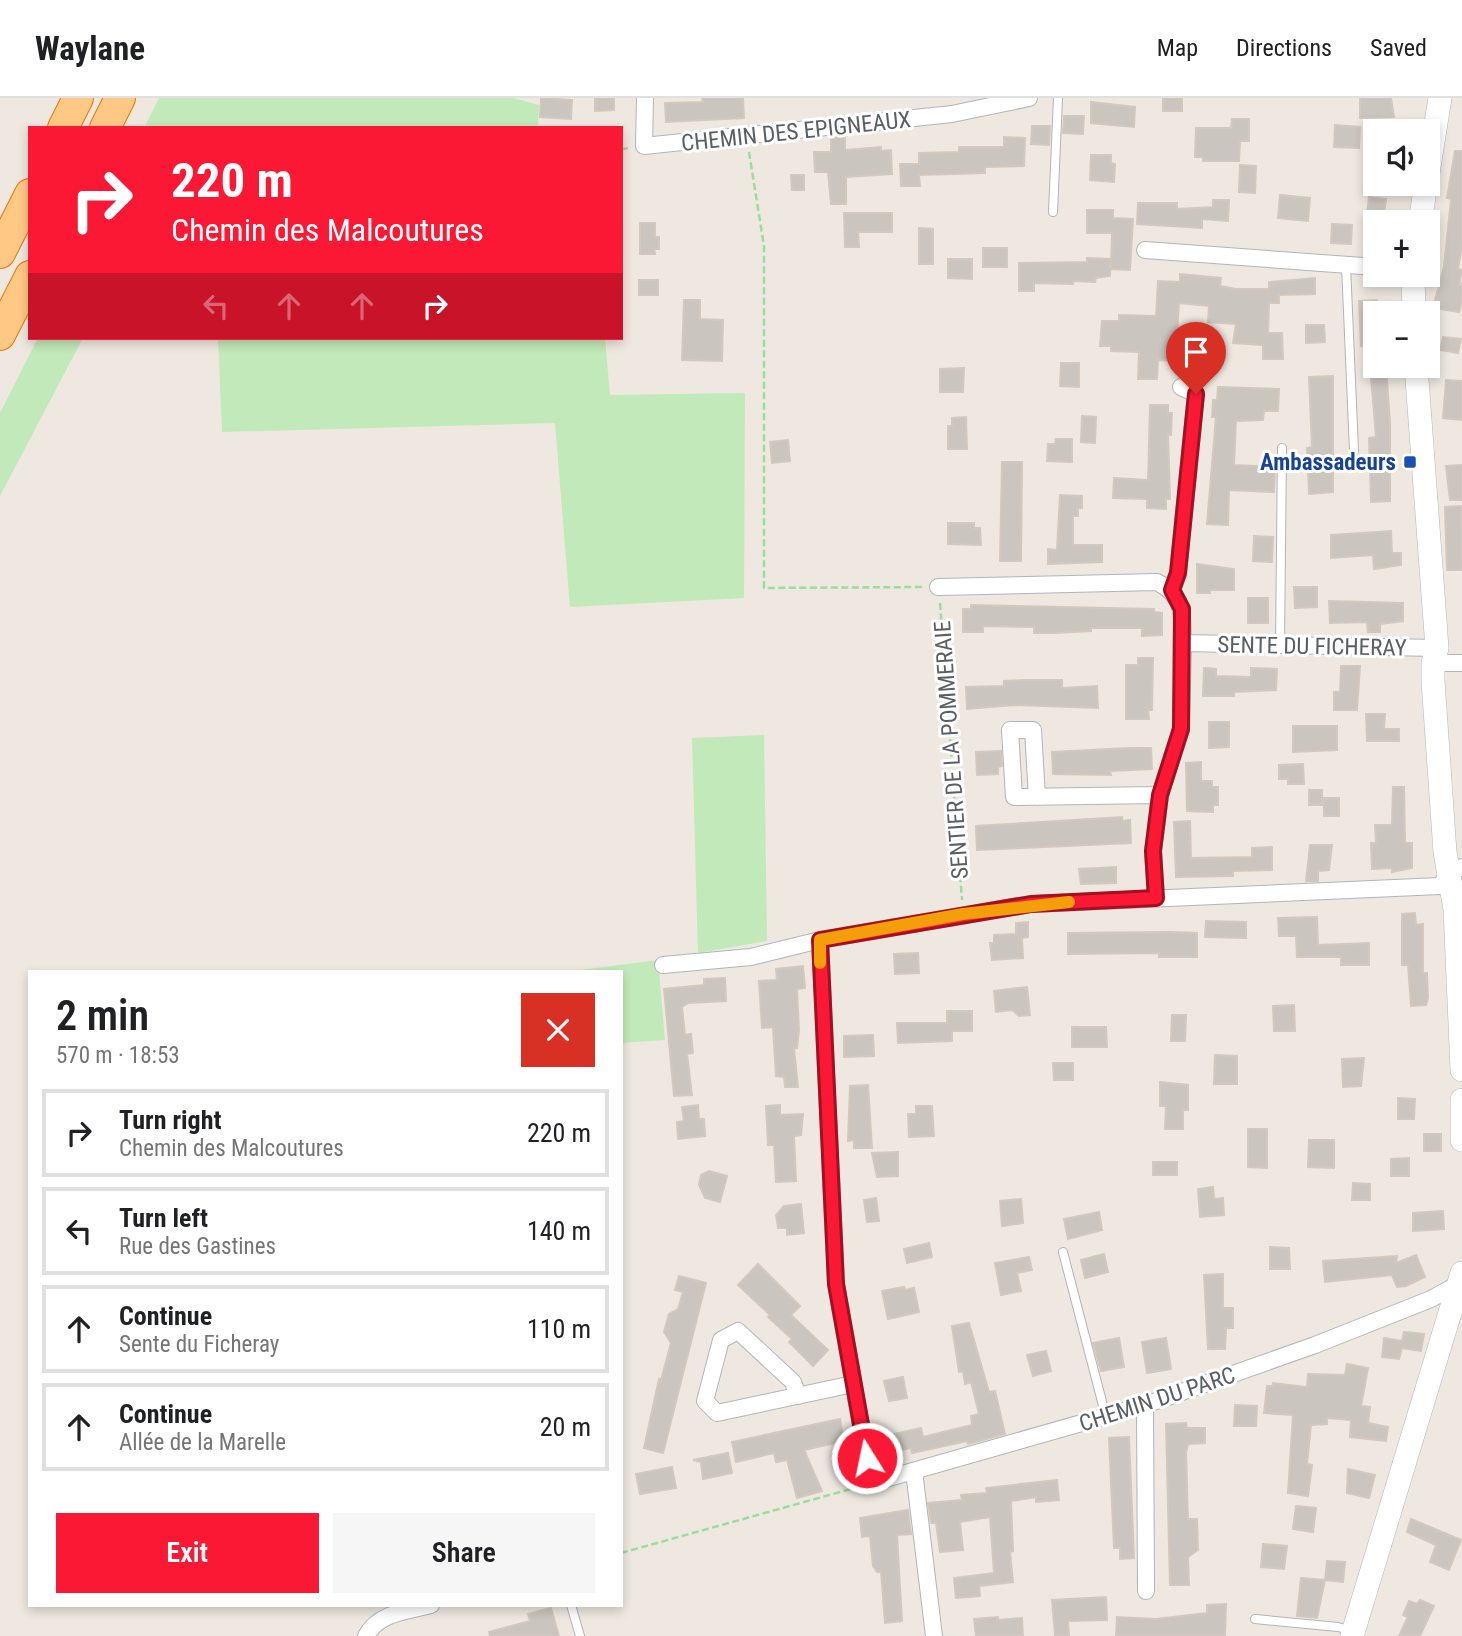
<!DOCTYPE html>
<html lang="en">
<head>
<meta charset="utf-8">
<style>
	body { margin:0; font-family:"Roboto Condensed",sans-serif; background:#f6f6f6; color:#202124; height:100vh; display:flex; flex-direction:column; font-size:26px; white-space:nowrap }
	* { box-sizing:border-box; margin:0 }
	p { font-size:23px; color:#757577 }
	.icon { flex:none; width:38px; height:38px; fill:none; stroke:currentColor; stroke-width:2; stroke-linecap:round; stroke-linejoin:round }
	.map { position:relative; flex:1; overflow:hidden }
	.details { position:absolute; left:28px; top:872px; width:595px; height:637px; display:flex; flex-direction:column; background:#fff; border-radius:0px; box-shadow:0 4px 10px #0003 }
	.details>* { flex:none }
	.top-card { position:absolute; left:28px; top:28px; width:595px; height:214px; border-radius:0px; box-shadow:0 4px 10px #0003; background:#fb1834; color:#fff; overflow:hidden }
	.buttons { position:absolute; left:1363px; top:21px; display:grid; gap:14px }
	.buttons a { display:grid; place-items:center; width:77px; height:77px; border-radius:0px; background:#fff; box-shadow:0 4px 10px #0003; font-size:35px }
	.pin { position:absolute; display:grid; place-items:center; width:60px; height:60px; color:#fff; margin:-72px -30px; border-radius:50% 50% 50% 0; rotate:-45deg; box-shadow:0 0 7px #0007 }
	.pin .icon { rotate:45deg }
	.me { position:absolute; width:77px; margin:-38px; rotate:350deg; stroke-linejoin:round; filter:drop-shadow(0 0 5px #0008) }
	.turn { display:flex; align-items:center; gap:24px; height:147px; padding:0 28px; font-size:32px }
	.turn .icon { width:91px; height:91px; stroke-width:2.5 }
	.turn b { display:block; font-size:49px; line-height:60px }
	.lanes { display:flex; align-items:center; height:66px; padding:0 28px; background:#0003; justify-content:center; gap:35px; direction:ltr }
	.lanes .off { opacity:.35 }
	.round { display:grid; place-items:center; flex:none; width:74px; height:74px; border-radius:0px; background:#f6f6f6 }
	.head { display:flex; align-items:center; justify-content:space-between; height:119px; padding:0 28px }
	h1 { font-size:42px; font-weight:600; line-height:52px }
	.button { display:flex; gap:14px; margin-top:auto; padding:14px 28px }
	.button a { flex:1; height:80px; border-radius:0px; background:#fb1834; color:#fff; font-size:28px; font-weight:600; line-height:80px; text-align:center }
	.button a+a { background:#f6f6f6; color:#202124 }
	ul { padding:0; list-style:none }
	li { display:flex; align-items:center; gap:21px; height:88px; margin:0 14px 10px; padding:0 14px; border:4px solid #e0e0e0; border-radius:0px }
	li div { flex:1 }
	li b { display:block; font-size:26px }
	li em { font-style:normal }
	header { display:flex; align-items:center; gap:42px; box-sizing:border-box; height:98px; padding:0 35px; background:#fff; border-bottom:2px solid #e0e0e0 }
	header strong { font-size:33px }
	nav { display:flex; gap:38px; margin-inline-start:auto; font-size:24px }
	.map>svg:first-child { display:block }
	.green { fill:#c2e9b9 }
	.building { fill:#cbc5bf; stroke:#d3c8bd; stroke-width:2 }
	.lines { fill:none; stroke-linecap:round; stroke-linejoin:round }
	.service-casing { stroke:#b1b5b9; stroke-width:10 }
	.minor-casing { stroke:#b1b5b9; stroke-width:18 }
	.secondary-casing { stroke:#b2b8bd; stroke-width:24 }
	.motorway-casing { stroke:#ed7400; stroke-width:32 }
	.path { stroke:#9bdc9f; stroke-width:2.5; stroke-dasharray:7 3.5; stroke-linecap:butt }
	.service { stroke:#fff; stroke-width:8 }
	.minor { stroke:#fff; stroke-width:16 }
	.secondary { stroke:#fff; stroke-width:23 }
	.motorway { stroke:#ffc885; stroke-width:30 }
	.route-casing { stroke:#a31022; stroke-width:18 }
	.route { stroke:#fb1834; stroke-width:12 }
	.slow { stroke:#f59e0b; stroke-width:12 }
	.transit-dot { fill:#1a4fb4; stroke:#fff; stroke-width:2.5 }
	.labels { text-anchor:middle; stroke-width:6; stroke-linejoin:round; paint-order:stroke }
	.street-label { font-size:23px; fill:#595f63; stroke:#fff }
	.transit-label { font-size:23px; font-weight:bold; fill:#164399; stroke:#fff; text-anchor:end }
</style>
</head>
<body>
<header>
<strong>Waylane</strong>
<nav><a>Map</a><a>Directions</a><a>Saved</a></nav>
</header>
<div class="map">
<svg width="1462" height="1538" viewBox="0 0 1462 1538">
	<rect width="100%" height="100%" fill="#eee8e0"/>
	<path class="green" d="M159 0H513L539 7 538 30H144Z
		M38 240H83L0 398V315Z
		M218 240H605L610 297 745 295 744 500 570 509 555 325 222 334Z
		M764 637 767 843 698 855 692 640Z
		M658 862 665 942 621 945V873H573Z"/>
	<path class="building" d="M541 0 572 2 571 21 540 19Z
		M595 0H614V12L595 13Z
		M702 0H743L744 20 666 24 665 5 703 4Z
		M1163 0H1182V13H1163Z
		M1360 0H1391L1394 19 1360 20Z
		M1091 4 1135 9 1134 29 1091 25Z
		M1064 18H1084L1083 36 1063 35Z
		M1232 21H1249V43H1240L1239 63H1203V59H1195L1196 30H1231Z
		M1335 27 1360 29 1359 50 1334 49Z
		M1032 28H1050L1049 47 1031 46Z
		M845 38V52L881 49V53L891 52 892 76 846 79V106H831L828 74H815L814 54H831V40Z
		M1004 39 1025 40 1024 68 985 69V75L919 77 920 88H901L900 66H919V55L959 54V49H1004Z
		M1455 53H1462V147L1458 171 1462 172 1459 187 1462 185V201L1459 214 1435 210 1434 206 1444 169 1451 101 1447 100Z
		M1091 57H1111V65L1115 66 1114 84 1090 82Z
		M1240 67 1256 68 1255 95 1239 94Z
		M791 77H804V92H792Z
		M1280 97 1310 100 1308 123 1278 120Z
		M1369 99 1386 101 1383 124H1366Z
		M1213 102H1229L1228 123 1202 121V130L1137 126 1138 105H1177V111L1213 109Z
		M1087 112H1113V120L1133 121 1130 172 1111 171 1112 135H1087Z
		M844 115H892V134H858L859 149H845Z
		M640 125H655V139H659V151H654L655 156H640Z
		M1332 126 1352 127 1351 146 1331 145Z
		M919 130 933 131V166H919Z
		M983 150H1007V169H983Z
		M1087 160 1111 161 1110 178 1096 180 1095 184 1073 183V186L1034 185V193H1019V165L1087 164Z
		M948 161H972V181L948 180Z
		M1180 176 1221 180 1220 188 1236 191H1269V184L1315 180V196L1279 197V205H1269L1268 235H1282L1283 261H1263V247L1233 245 1236 226 1208 224 1209 208 1179 205 1177 238 1200 239 1199 264 1158 262 1157 281H1138L1139 254 1111 253V248H1100L1102 223H1119V217L1156 218 1158 183 1180 184Z
		M639 182H658V197H639Z
		M684 202H700V221L723 222 722 263 682 262Z
		M1377 202 1376 247 1361 248 1359 203Z
		M1306 227H1324L1325 244 1306 245Z
		M1443 239 1461 241 1458 255 1440 252Z
		M1061 265H1079V289L1060 288Z
		M1370 268H1386L1390 325V403L1371 404 1369 340 1376 339Z
		M964 270 963 294H940V271Z
		M1333 278V394L1309 396 1307 350 1312 349 1309 279Z
		M1446 282 1462 283V322L1443 320Z
		M1218 289 1279 291 1278 313H1264L1263 322 1236 323 1234 367 1275 369 1274 394 1229 392 1228 427 1207 426 1216 319H1212L1213 302H1217Z
		M1150 307H1168V315H1172L1171 337 1168 336 1170 401H1166V411L1147 410V401L1113 400 1114 380 1148 382Z
		M1082 318 1096 319 1095 345 1081 344Z
		M966 319 967 351H948V328H952V320Z
		M1056 341H1072V364L1047 363 1048 346H1055Z
		M788 342 790 363 772 365 770 344Z
		M1002 364H1022L1021 463H1000Z
		M1462 367V402H1450L1446 368Z
		M1060 397 1082 398V410H1078V418H1073V447H1102V464L1048 466V451L1057 452Z
		M1461 408 1462 472H1447L1445 409Z
		M948 425H974V430H980L981 447 948 446Z
		M1391 433 1392 455H1401V467L1374 471 1373 457 1331 460V437Z
		M1254 438 1273 439 1272 464 1253 463Z
		M1197 466 1234 471V492H1210V495H1197Z
		M1294 489H1317V509L1295 510Z
		M1248 500H1268V525H1248Z
		M1329 503 1403 505V523L1380 526V534H1368L1367 524 1330 525Z
		M971 507 1154 511V514L1162 515V537L1142 538V530H1091V533L1054 535H1034V529L983 528V534H963V511H971Z
		M1138 560H1153L1152 612H1148L1149 621H1126V567H1138Z
		M1341 568H1360L1357 612H1334V594H1340Z
		M1204 570 1216 571V578L1251 579V570L1277 571 1276 592 1234 594V598H1203Z
		M1024 582H1062V590L1097 588 1098 610 1014 607 967 611 966 589 1004 588V583Z
		M1366 616H1385L1384 631H1399V643H1367Z
		M1209 624H1229V649L1209 650Z
		M1293 628H1337V652L1293 654Z
		M1129 650H1151L1152 671 1110 673 1111 677 1053 676 1052 654Z
		M1001 653 1002 668 998 669V676L977 677 976 654Z
		M1201 664V683H1212V689H1218V707H1213V714L1187 713 1186 665Z
		M1303 666 1304 686H1288V681H1279V667Z
		M1393 689H1404L1405 745H1412V770L1392 774V770L1372 771 1371 745H1376L1375 727H1392Z
		M1309 692H1322V707H1309Z
		M1324 700H1339V718H1324Z
		M1122 719V723L1130 722 1131 745 977 752 976 728Z
		M1190 723 1191 760 1252 759V750L1272 749V772L1233 773V778L1176 779 1174 724Z
		M1310 747H1332L1329 772 1318 773V783H1306Z
		M1116 769V785L1081 786 1079 771Z
		M1415 815 1416 827 1423 826V875H1427L1428 900 1426 907 1411 908 1408 867H1402V816Z
		M1317 819 1318 847 1369 845V867H1341V859H1297L1296 838H1279L1278 820Z
		M1206 823 1246 824V840L1205 839Z
		M1028 824V839L1022 840 1023 860 992 862 990 845H994V837L1016 836V825Z
		M1170 834 1197 835V859H1159V855L1068 856V835Z
		M918 855 919 875 895 876 894 856Z
		M803 868 805 890 797 891 799 932 797 950H794L798 989H785L784 979 776 978 773 929 762 930 759 883 777 882 776 871Z
		M725 880 726 903 688 905 682 909 685 937 691 936 693 955 687 956 692 997 674 998 664 891 704 887V881Z
		M1027 889 1030 917 1019 918 1012 912 996 914 994 893Z
		M1294 907 1295 933H1274L1273 908Z
		M947 913H972V933H952V943L898 945 897 925H947Z
		M1172 917H1186L1185 943H1171Z
		M1072 929H1106L1107 949H1072Z
		M873 937 874 958 844 959V938Z
		M1215 957 1237 958V986H1214Z
		M1364 960 1361 988 1343 989 1342 961Z
		M1053 965H1073V982H1054Z
		M1160 984 1188 987V1012H1183V1031H1165L1166 1008H1160Z
		M868 987 872 1050H854V1042L848 1043 850 988Z
		M1398 1000 1415 1001 1414 1021H1398Z
		M698 1007 699 1021H704L705 1038 678 1041 677 1024 684 1023 682 1009Z
		M780 1007V1017L803 1016 801 1037 794 1038 796 1083 776 1084 774 1047H768L766 1008Z
		M916 1008H932L934 1038 909 1039 908 1016H916Z
		M1248 1031H1267V1070L1248 1069Z
		M1424 1036H1441V1053H1424Z
		M1309 1042H1334V1070L1308 1069Z
		M898 1054V1078L877 1079 872 1055Z
		M1409 1060V1078H1391V1061Z
		M1153 1064H1177V1077H1153Z
		M709 1073 727 1078 720 1104 705 1100 699 1087 701 1077Z
		M1353 1085 1370 1086V1102H1352Z
		M1213 1089 1214 1101 1223 1100 1224 1117 1200 1119 1198 1091Z
		M876 1100 879 1123 867 1124 864 1102Z
		M1021 1101 1023 1125 1002 1128 1000 1103Z
		M801 1106 804 1135 787 1137V1130H778L776 1117 784 1108Z
		M1443 1113 1444 1131 1413 1133V1115Z
		M1099 1114 1102 1132 1068 1141 1064 1121Z
		M929 1145 932 1159 907 1165 904 1151Z
		M1270 1149 1289 1150 1290 1171H1270Z
		M1104 1156 1108 1174 1085 1180 1081 1162Z
		M1416 1157 1425 1179 1406 1188 1397 1189 1392 1177 1325 1184 1323 1163 1397 1158 1396 1165Z
		M1029 1159 1032 1172 1017 1175 1021 1193 1001 1197 995 1165Z
		M758 1166 800 1208 791 1217 828 1252 813 1268 789 1244 792 1241 768 1219 770 1217 738 1187Z
		M1223 1176V1210H1233V1230H1226L1225 1251H1208L1204 1177Z
		M679 1178 706 1185 663 1355 644 1350 659 1281 661 1282 671 1245 664 1234 669 1216 678 1211 683 1194 675 1192Z
		M904 1189 905 1192 914 1190 919 1214 888 1221 882 1193Z
		M969 1225 989 1294 995 1293 1005 1336 968 1346 967 1343 912 1355 911 1350 884 1355 881 1339 921 1330 923 1339 972 1327 971 1318 979 1316 971 1284 965 1286 963 1273 959 1274 952 1228Z
		M1404 1234 1424 1236 1421 1253 1402 1250 1399 1261 1382 1259 1384 1240 1402 1243Z
		M1119 1240 1124 1269 1101 1273 1093 1245Z
		M1166 1240 1171 1271 1147 1275 1142 1244Z
		M1046 1253 1051 1273 1033 1278 1027 1257Z
		M1347 1266 1368 1270 1361 1308 1370 1309 1368 1325 1388 1329 1386 1343 1350 1339 1351 1322 1327 1320V1326L1311 1327 1307 1366 1312 1367 1308 1398 1288 1395 1293 1317 1264 1315 1267 1288H1273V1285L1307 1289 1308 1276 1345 1277Z
		M903 1279 907 1300 889 1303 884 1283Z
		M1235 1307 1257 1308 1256 1328H1234Z
		M840 1321 844 1343 804 1352 822 1393 797 1400 787 1362 776 1364 774 1355 736 1364 732 1344Z
		M1186 1325 1187 1330H1205V1345L1188 1346 1186 1354 1188 1421H1197L1198 1452 1188 1459 1189 1487H1170L1166 1326Z
		M1129 1339 1134 1460 1120 1461V1450H1114L1109 1340Z
		M728 1355 732 1375 703 1381 701 1364 693 1362Z
		M672 1369 676 1390 640 1396 636 1376Z
		M1348 1371 1375 1377 1369 1400 1347 1395Z
		M1057 1382 1059 1402 1036 1404V1399L1011 1403 1013 1453 1010 1454 1013 1484 979 1488 980 1498 956 1500 954 1480 994 1475 990 1419 960 1424 963 1452 940 1454 936 1425H931L928 1405 962 1402 961 1397 987 1395 986 1390Z
		M1296 1408 1316 1410 1313 1434 1293 1431Z
		M908 1412 911 1436 897 1437 902 1523 885 1525 881 1474H877L873 1468 870 1438 862 1439 860 1420Z
		M1411 1421 1461 1442 1449 1472 1430 1464 1436 1447 1407 1434Z
		M1263 1446 1287 1448 1284 1471 1261 1469Z
		M1327 1463 1345 1464 1343 1484 1325 1482Z
		M1301 1480 1325 1482 1317 1520 1297 1518Z
		M1106 1499 1107 1522 1068 1523 1069 1538H1055L1052 1502Z
		M1420 1502 1434 1508 1420 1538H1399L1408 1519 1403 1517 1409 1503 1417 1506Z
		M1226 1506 1225 1538H1116L1117 1519 1156 1521 1207 1515V1507Z
		M551 1510 559 1538H490L489 1534 530 1523 528 1516Z
		M998 1519V1522L1022 1520 1023 1538H976L974 1521Z"/>
	<g class="lines">
		<g class="service-casing">
			<path id="service" d="M1053 114 1058 0
				M1346 167 1354 353
				M1280 547 1282 350
				M1063 1154 1106 1319
				M571 1507 580 1538
				M1255 1521 1338 1529 1353 1533"/>
		</g>
		<g class="minor-casing">
			<path id="minor" d="M645 0 644 48 952 16 1029 0
				M1145 152 1376 169
				M938 489 1157 484C1185 499 1182 516 1183 545L1437 550
				M1172 492 1178 475 1196 296 1181 289
				M1433 565H1462
				M1037 699 1033 632H1010L1014 699 1160 697
				M1156 800 1153 753 1160 697 1181 631 1183 545
				M820 842 836 1186 871 1385 1145 1307 1315 1247 1431 1201 1458 1186
				M663 867 751 859 820 842 1031 806 1440 788 1449 775 1462 769
				M798 1298 793 1284 738 1233 721 1242 705 1303 717 1315 853 1286
				M1145 1307 1146 1493
				M914 1373 934 1538
				M366 1538C378 1515 407 1513 431 1507"/>
		</g>
		<g class="secondary-casing">
			<path id="secondary" d="M1428 75 1440 0
				M1420 124 1426 86
				M1413 177 1414 215
				M1416 268 1437 550 1433 565V583L1445 754 1455 811 1462 972
				M1462 1002V1042
				M1352 1538 1462 1175"/>
		</g>
		<g class="motorway-casing">
			<path id="motorway" d="M63 30 78 0
				M105 30 120 0
				M0 155 30 96
				M0 237 30 178"/>
		</g>
		<path class="path" d="M621 51 630 50
			M749 54 764 148V490L923 489
			M940 505 962 802
			M621 1455 858 1389"/>
		<use href="#service" class="service"/>
		<use href="#minor" class="minor"/>
		<use href="#secondary" class="secondary"/>
		<use href="#motorway" class="motorway"/>
	</g>
	<g class="lines">
		<g class="route-casing">
			<path id="route" d="M867 1360 836 1186 820 842 1031 806 1156 800 1153 753 1160 697 1181 631 1182 511 1172 492 1178 475 1196 296"/>
		</g>
		<use href="#route" class="route"/>
		<path class="slow" d="M820 865V842L963 816 1069 804"/>
	</g>
	<rect class="transit-dot" x="1403" y="357" width="14" height="14" rx="3.5"/>
	<g class="labels">
		<g class="street-label">
			<text transform="translate(796 33) rotate(-6)" y="8">CHEMIN DES EPIGNEAUX</text>
			<text transform="translate(1312 548) rotate(1)" y="8">SENTE DU FICHERAY</text>
			<text transform="translate(951 652) rotate(-94)" y="8">SENTIER DE LA POMMERAIE</text>
			<text transform="translate(1157 1301) rotate(-18)" y="8">CHEMIN DU PARC</text>
		</g>
		<g class="transit-label">
			<text x="1396" y="372">Ambassadeurs</text>
		</g>
	</g>
</svg>
<div class="buttons">
<a><svg class="icon" aria-label="sound" viewBox="0 0 24 24"><path d="M4 9h4l5-4v14l-5-4H4zM17 9q2 3 0 6"/></svg></a>
<a>+</a>
<a>−</a>
</div>
<div class="pin" style="left:1196px;top:296px;background:#d93025"><svg class="icon" aria-label="arrive" viewBox="0 0 24 24"><path d="M6 21V4h12l-3 4 3 4H6"/></svg></div>
<svg class="me" style="left:867px;top:1360px" viewBox="-20 -20 40 40"><circle r="17" fill="#fb1834" stroke="#fff" stroke-width="3"/><path d="M0-11L8 9 0 5-8 9z" fill="#fff"/></svg>
<div class="top-card">
<div class="turn"><svg class="icon" aria-label="right" viewBox="0 0 24 24"><path d="M7 20v-9h11M14 6l5 5-5 5"/></svg><div><b>220 m</b>Chemin des Malcoutures</div></div>
<div class="lanes"><svg class="icon off" aria-label="left" viewBox="0 0 24 24"><path d="M17 20v-9H6M10 6l-5 5 5 5"/></svg><svg class="icon off" aria-label="ahead" viewBox="0 0 24 24"><path d="M12 20V5M6 11l6-6 6 6"/></svg><svg class="icon off" aria-label="ahead" viewBox="0 0 24 24"><path d="M12 20V5M6 11l6-6 6 6"/></svg><svg class="icon" aria-label="right" viewBox="0 0 24 24"><path d="M7 20v-9h11M14 6l5 5-5 5"/></svg></div>
</div>
<section class="details">
<div class="head"><div><h1>2 min</h1><p>570 m · 18:53</p></div><a class="round" style="background:#d93025;color:#fff"><svg class="icon" aria-label="close" viewBox="0 0 24 24"><path d="M6 6l12 12M18 6L6 18"/></svg></a></div>
<ul>
<li><svg class="icon" aria-label="right" viewBox="0 0 24 24"><path d="M7 20v-9h11M14 6l5 5-5 5"/></svg><div><b>Turn right</b><p>Chemin des Malcoutures</p></div><em>220 m</em></li>
<li><svg class="icon" aria-label="left" viewBox="0 0 24 24"><path d="M17 20v-9H6M10 6l-5 5 5 5"/></svg><div><b>Turn left</b><p>Rue des Gastines</p></div><em>140 m</em></li>
<li><svg class="icon" aria-label="ahead" viewBox="0 0 24 24"><path d="M12 20V5M6 11l6-6 6 6"/></svg><div><b>Continue</b><p>Sente du Ficheray</p></div><em>110 m</em></li>
<li><svg class="icon" aria-label="ahead" viewBox="0 0 24 24"><path d="M12 20V5M6 11l6-6 6 6"/></svg><div><b>Continue</b><p>Allée de la Marelle</p></div><em>20 m</em></li>
</ul>
<div class="button"><a>Exit</a><a>Share</a></div>
</section>
</div>
</body>
</html>
